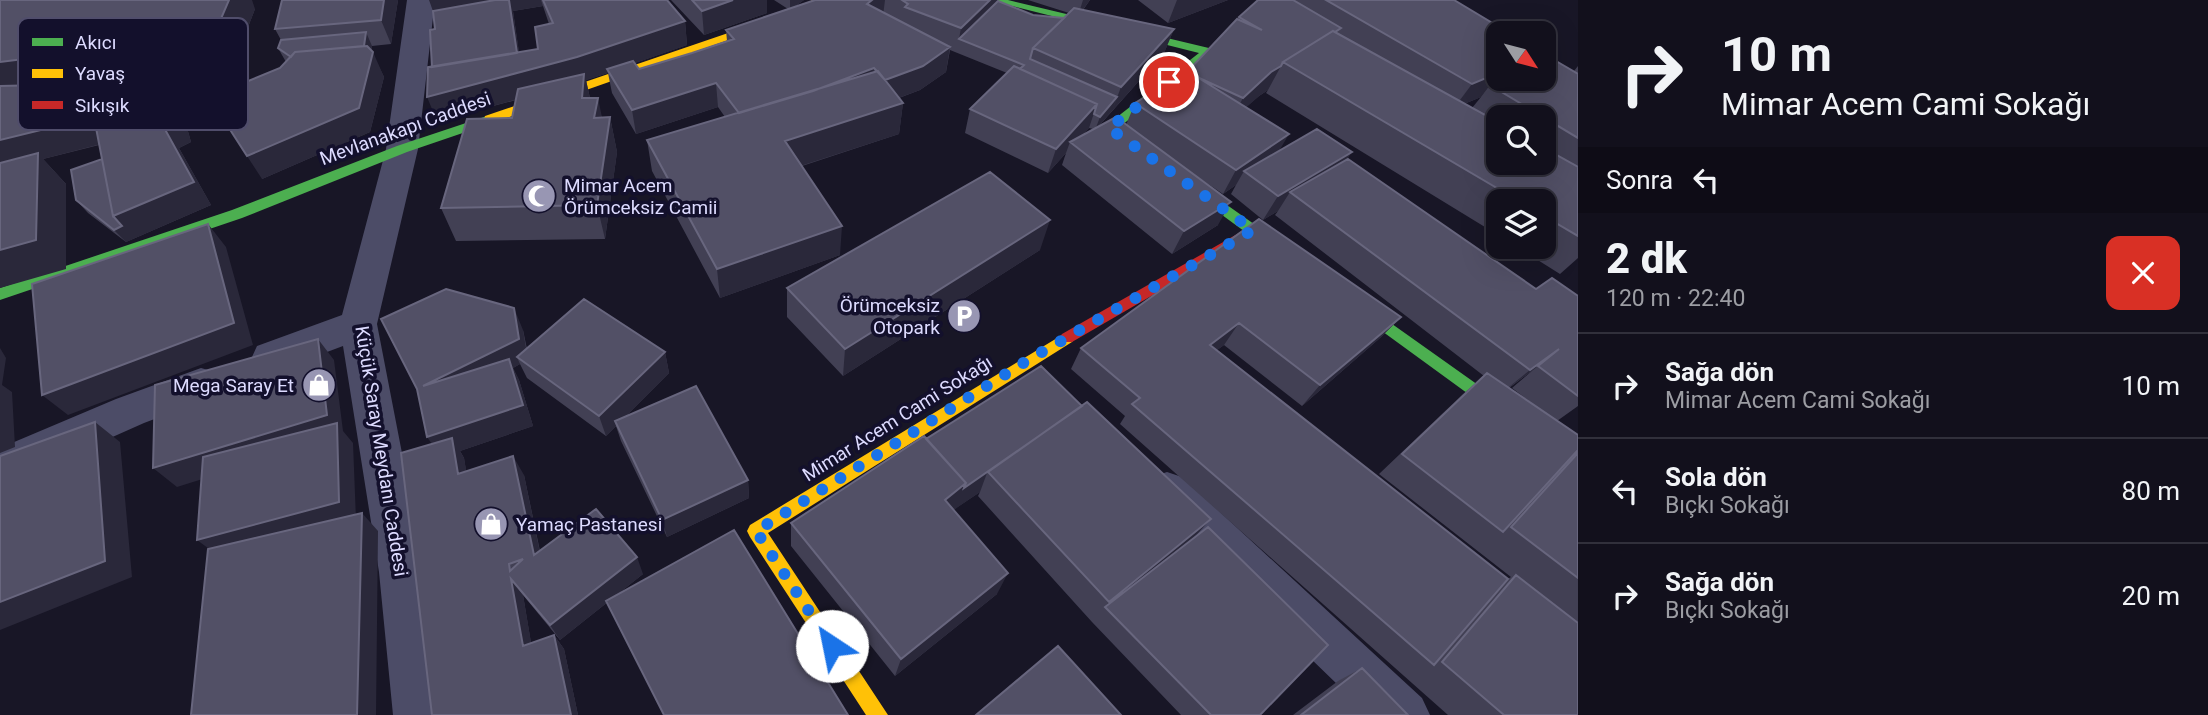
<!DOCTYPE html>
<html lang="tr">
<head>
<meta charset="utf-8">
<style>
	body { margin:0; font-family:Roboto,sans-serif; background:#1b1925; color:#f1f3f6; height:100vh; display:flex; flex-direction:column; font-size:26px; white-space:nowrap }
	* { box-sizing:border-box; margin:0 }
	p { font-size:23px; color:#9c9da3 }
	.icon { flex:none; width:38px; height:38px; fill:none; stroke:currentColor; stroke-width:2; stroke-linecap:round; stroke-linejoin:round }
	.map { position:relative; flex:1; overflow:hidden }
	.panel { display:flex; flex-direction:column; background:#12101c; width:630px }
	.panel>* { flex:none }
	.guide { background:#12101c; color:#f1f3f6; overflow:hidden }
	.needle { width:46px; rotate:126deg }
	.fabs { position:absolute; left:1486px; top:21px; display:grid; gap:14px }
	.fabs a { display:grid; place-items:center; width:70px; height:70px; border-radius:14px; background:#12101c; box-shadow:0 7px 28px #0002,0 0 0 2px #31303b; font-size:35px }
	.pin { position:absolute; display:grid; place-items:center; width:60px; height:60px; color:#fff; margin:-30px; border:4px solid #fff; border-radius:50%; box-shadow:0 2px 7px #0007 }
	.me { position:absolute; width:77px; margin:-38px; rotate:326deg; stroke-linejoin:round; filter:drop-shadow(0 0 5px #0008) }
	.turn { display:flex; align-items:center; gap:24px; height:147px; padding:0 28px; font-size:32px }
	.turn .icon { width:91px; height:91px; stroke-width:2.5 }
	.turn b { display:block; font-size:49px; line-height:60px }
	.then { display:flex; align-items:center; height:66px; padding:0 28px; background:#0003; gap:14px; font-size:26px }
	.round { display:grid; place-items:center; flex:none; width:74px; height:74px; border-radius:14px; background:#1b1925 }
	.overview { display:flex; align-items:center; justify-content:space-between; height:119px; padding:0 28px }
	h1 { font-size:42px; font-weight:800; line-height:52px }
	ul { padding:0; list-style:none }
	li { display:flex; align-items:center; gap:21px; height:105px; padding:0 28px; border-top:2px solid #31303b }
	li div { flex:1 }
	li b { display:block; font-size:26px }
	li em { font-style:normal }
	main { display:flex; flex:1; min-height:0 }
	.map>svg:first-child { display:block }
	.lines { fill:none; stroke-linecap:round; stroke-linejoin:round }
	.street { fill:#4c4c67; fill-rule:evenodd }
	.fast { fill:#4caf50; fill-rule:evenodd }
	.slow { fill:#ffc107; fill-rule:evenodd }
	.jam { fill:#c62828; fill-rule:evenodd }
	.wall { fill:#424054; fill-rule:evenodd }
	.shaded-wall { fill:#2a283a }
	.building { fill:#525066; stroke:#68667e; stroke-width:2; fill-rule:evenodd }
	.route { stroke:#1a73e8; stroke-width:12; stroke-dasharray:0 21.6 }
	.labels { text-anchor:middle; stroke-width:7; stroke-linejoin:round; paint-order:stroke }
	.street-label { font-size:19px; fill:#dddbff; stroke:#13102c }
	.poi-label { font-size:19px; fill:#dddbff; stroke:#13102c; text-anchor:start }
	.key { fill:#13102c; stroke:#504d6b; stroke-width:2 }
	.key-label { font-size:19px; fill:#dddbff }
</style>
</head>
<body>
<main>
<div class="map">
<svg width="1578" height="715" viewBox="0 0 1578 715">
	<rect width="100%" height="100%" fill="#181626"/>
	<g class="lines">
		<path class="street" d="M407 0H435L418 149 377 324 425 572 443 715H393L379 572 343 346 271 373 257 368 252 357 257 346 342 315 386 149Z
			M201 368 215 372 221 384 215 396 144 423 0 487V448L116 399Z
			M1167 472 1182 477 1422 698 1430 715H1369L1152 505 1146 491 1152 477Z"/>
		<path class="fast" d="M988 0H1008L1213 49V55L1118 128 1295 253 1297 257 1295 261H1285L1103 128 1199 53Z
			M490 115 496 119 495 122 407 152 242 218 0 300V288L232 210 397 146Z
			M1347 292 1578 456V474L1342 302 1339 298Z"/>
		<path class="slow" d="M813 0H829L774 24 495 122H485L484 119 485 116 766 20Z
			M1067 332 1072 334 1075 338 1072 342 768 533 888 715H866L750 537 747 531 750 525Z"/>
		<path class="jam" d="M1253 225 1258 226 1260 230 1258 234 1072 342H1062L1059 338 1062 334Z"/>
	</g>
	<path class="wall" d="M0 0 255 9 233 66 87 85 102 104 180 103 191 142 179 148 211 205 126 242 88 213 76 200 102 159 99 145 43 159 66 184V269Z
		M398 0 391 44 372 46 371 51 384 77 370 132 262 179 280 68 286 62 278 48 281 40 275 29Z
		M430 0H667L685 21 687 45 635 63 639 69 692 53 727 41 726 30 788 9 774 0H804L794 7 815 0H998V1L1033 15 1064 18 1069 13 1028 0H1090L1083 10 1174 29 1164 53 1098 127 1126 125 1135 103 1188 71 1239 17 1258 0H1454L1498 33 1574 71 1578 66V258L1560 274 1517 247H1544V201H1498V235L1266 93 1268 90 1259 96 1246 107 1279 151 1346 160 1536 289 1578 296V406L1557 421 1578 435V715H1448L1120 424 1125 416 1071 369 1081 348 1259 219 1401 317 1380 338 1302 406 1224 345 1217 350 1508 579 1511 577 1379 474 1463 394 1484 376 1275 215 1278 211 1263 220 1231 194 1236 185 1223 194 1186 169 1218 225 1172 254 1062 165 1066 153 1048 173 965 133 970 109 1007 73 950 50 946 72 920 90 899 98 903 103 899 134 802 166 840 255 720 298 652 171 647 140 725 117 718 107 636 134 612 93 608 73 586 80 590 98 602 117H610L617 152 605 239 456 241 441 208 512 118 516 100 437 121 432 67 435 29 433 11ZM543 6 549 24 538 49 519 53 513 11ZM1481 97 1472 108 1464 104ZM1498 117H1544V163H1498ZM1089 128 1093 129 1082 135ZM1533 370 1512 388 1541 410 1509 388Z
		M671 0H767V13L704 35Z
		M1138 0H1228L1168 23Z
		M1040 250 843 376 787 317V288Z
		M523 330 527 349 665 352 669 373 626 416 748 480 749 498 667 537 621 441 616 426 606 436 527 378 520 364 513 368 519 380 533 426 460 451 464 458 466 471 524 475 540 551 643 574 560 640 523 595 531 643 554 635 564 649 578 715H432V444Z
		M926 439 1194 538 1260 715H1181L1092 622 978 496 980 492 953 510 997 594 895 676 791 546V523Z
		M1362 668 1408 715H1293L1338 681Z"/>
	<path class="shaded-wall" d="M229 0H252L255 9 233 66 87 85 105 108V143L43 159 66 184V269L0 288V62Z
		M384 0H398L391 44 381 20Z
		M429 0H541L543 6 513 11 522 72 685 21 687 45 609 72 607 69 608 73 586 80 592 108 582 98 584 81 437 121 427 97 438 25Z
		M733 0H767V13L704 35 702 11Z
		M790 0H804L790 10Z
		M872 0H885L883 16 867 4Z
		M990 0H998L995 14 959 39 961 28Z
		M1083 0H1090L1078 16Z
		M1177 0H1228L1168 23Z
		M1174 29 1164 53 1112 111 1121 87Z
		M366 32 372 46 368 71 361 57Z
		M950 47 946 72 920 90 882 104 885 80Z
		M373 52 384 77 370 132 262 179 247 156Z
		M1281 66 1268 90 1259 96 1230 122 1243 98 1271 72Z
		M874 68 872 92 742 117Z
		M1498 73V79H1520L1490 85 1481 97 1454 108 1472 84Z
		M163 79 180 103 191 142 179 148 211 205 126 242 114 230 113 216 162 124Z
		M716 83 718 107 636 134 632 110Z
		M1117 97 1112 111 1095 130 1100 117Z
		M598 98 605 132 594 118Z
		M903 103 899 134 785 171V141Z
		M1097 104 1089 128 1074 145 1070 142 1066 153 1048 173 1056 149Z
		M610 117 617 152 605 239 597 205Z
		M1289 134 1275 158 1244 171 1236 185 1223 194 1236 170Z
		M1352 152 1336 176 1290 192 1278 211 1263 220 1278 196Z
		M1231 202 1218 225 1172 254 1184 231Z
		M1050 220 1040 250 843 376 845 349Z
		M208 224 226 247 253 345 68 415 42 395Z
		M842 226 840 255 720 298 717 269Z
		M514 308 523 330 528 360 517 357 520 364 513 368 519 380 533 426 460 451 464 458 470 492 441 457 427 437 423 386Z
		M1401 317 1380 338 1302 406 1320 385Z
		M1239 323 1224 345 1196 366 1210 345Z
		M318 339 334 360 343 431 353 443 356 520 220 557 197 540 337 437 177 487 153 468Z
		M0 348 6 358 2 385 12 392 15 447 0 453Z
		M1559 349 1533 370 1504 391 1530 370Z
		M665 352 669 373 617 425 615 421 616 426 606 436 599 416Z
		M95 422 120 442 132 577 0 630V602Z
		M513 456 524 475 544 572 534 555Z
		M987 473 980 492 958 507 937 523 945 500 966 483Z
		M748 480 749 498 667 537 662 520Z
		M362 513 378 531 376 715H357Z
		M1211 519 1190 542 1105 607 1109 602Z
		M637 557 643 574 560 640 550 625Z
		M1008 573 997 594 895 676 901 659Z
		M511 579 523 595 534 660 523 646Z
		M554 635 564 649 578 715H571Z"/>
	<path class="building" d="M0 0H229L214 35 0 62Z
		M282 0H384L381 20 275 29Z
		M495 0H509L517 53 432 67 430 30 435 29 433 11Z
		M543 0H667L685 21 577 57 427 97 428 67 538 49 535 27 553 23Z
		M692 0H733L702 11Z
		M815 0H872L867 4 950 47 923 66 885 80 874 68 813 91 739 113 716 83 632 110 607 69 633 61 639 69 692 53 734 39 726 30Z
		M902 0H990L961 28 905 7 908 4Z
		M1258 0H1293L1341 28 1335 32 1333 31 1283 62 1281 66 1271 72 1243 98 1197 77 1289 134 1236 170 1135 103 1188 71 1237 19 1262 30 1239 17Z
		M1326 0H1454L1509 33H1498V73L1472 84Z
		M998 1 1033 15 1064 18 1033 48 1030 59 1117 97 1100 117 1094 114 1097 104 1020 69 1024 65 959 39Z
		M1074 8 1174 29 1121 87 1033 48Z
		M1333 31 1498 122V163H1544V148L1578 167V236L1544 216V201H1519L1283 62Z
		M366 32 364 46 295 52 291 57 278 48 281 40Z
		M367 46 373 52 359 108 247 156 209 97 280 68 295 52Z
		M1544 54 1578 74V138L1490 85 1501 79H1544Z
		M1014 66 1097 104 1056 149 970 109Z
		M878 71 903 103 785 141 842 226 717 269 647 140Z
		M584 74 582 98H598L594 118 610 117 597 205 441 208 467 119 512 118 518 89Z
		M163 79 174 118 162 124 194 182 113 216 92 107 103 104 102 98Z
		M86 84V119L0 140V86Z
		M1116 117 1231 202 1184 231 1070 142Z
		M1317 129 1352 152 1278 196 1244 171Z
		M38 153 36 240 0 250V163Z
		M102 159 113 216 122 226 114 230 76 200 71 170Z
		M1348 159 1536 289 1552 278 1578 296V396L1538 366 1559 349 1530 370 1290 192Z
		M990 172 1050 220 845 349 787 288Z
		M1259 219 1401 317 1320 385 1239 323 1210 345 1508 579 1434 665 1132 404 1140 398 1081 348Z
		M208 224 234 323 42 395 32 284Z
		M446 289 514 308 519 339 423 386 509 359 523 405 427 437 417 389 381 319Z
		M584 299 665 352 599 416 517 357Z
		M318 339 327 415 153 468 155 385Z
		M1041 366 1082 406 964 488 966 483 926 439Z
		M1487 373 1578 435V450L1503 532 1402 454Z
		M696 386 748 480 662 520 615 421Z
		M1087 402 1211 519 1109 602 988 472Z
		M95 422 105 561 0 602V456Z
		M337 423 339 502 197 540 203 457Z
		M924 436 966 483 945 500 1008 573 901 659 791 523Z
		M452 438 458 474 513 456 534 555 596 509 637 557 550 625 511 579 523 646 554 635 571 715H432L401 453ZM523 559 510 571 509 564Z
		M1578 453V578L1511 527Z
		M362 513 357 715H191L208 549Z
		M1208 527 1328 645 1260 715H1211L1105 607Z
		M734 530 848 715H664L606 601Z
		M1516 575 1578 623V715H1504L1442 662Z
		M1058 646 1121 715H976Z
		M1362 668 1408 715H1301Z"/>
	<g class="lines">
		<path class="route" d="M832 646 756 531 1028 360 1253 230 1109 128 1169 82"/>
	</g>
	<defs>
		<g id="mosque-disc" transform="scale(1.75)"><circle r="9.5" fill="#9896b3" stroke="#13102c"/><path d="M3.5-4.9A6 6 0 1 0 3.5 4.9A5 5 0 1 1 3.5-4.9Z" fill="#fff"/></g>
		<g id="parking-disc" transform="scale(1.75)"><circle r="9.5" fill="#9896b3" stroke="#13102c"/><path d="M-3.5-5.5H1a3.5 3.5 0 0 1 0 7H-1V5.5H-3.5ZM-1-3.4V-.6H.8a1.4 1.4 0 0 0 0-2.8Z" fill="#fff"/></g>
		<g id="shop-disc" transform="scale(1.75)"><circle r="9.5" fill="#9896b3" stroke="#13102c"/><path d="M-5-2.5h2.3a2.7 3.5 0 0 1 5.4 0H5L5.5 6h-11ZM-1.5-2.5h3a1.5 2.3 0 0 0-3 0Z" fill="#fff"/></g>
	</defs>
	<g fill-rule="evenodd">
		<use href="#mosque-disc" x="539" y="196"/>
		<use href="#parking-disc" x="964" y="316"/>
		<use href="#shop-disc" x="319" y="385"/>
		<use href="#shop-disc" x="491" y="524"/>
	</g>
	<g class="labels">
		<g class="street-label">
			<text transform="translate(405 128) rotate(-20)" y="7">Mevlanakapı Caddesi</text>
			<text transform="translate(897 418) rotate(-32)" y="7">Mimar Acem Cami Sokağı</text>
			<text transform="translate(382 451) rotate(81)" y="7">Küçük Saray Meydanı Caddesi</text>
		</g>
		<g class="poi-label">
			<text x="564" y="192">Mimar Acem<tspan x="564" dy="22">Örümceksiz Camii</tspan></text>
			<text x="940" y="312" text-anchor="end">Örümceksiz<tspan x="940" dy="22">Otopark</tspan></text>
			<text x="294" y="392" text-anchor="end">Mega Saray Et</text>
			<text x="516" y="531">Yamaç Pastanesi</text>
		</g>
	</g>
	<rect x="18" y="18" width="230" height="112" rx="10" class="key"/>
	<rect x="32" y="38" width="31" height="8" fill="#4caf50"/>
	<rect x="32" y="69" width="31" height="9" fill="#ffc107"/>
	<rect x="32" y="101" width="31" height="8" fill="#c62828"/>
	<g class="key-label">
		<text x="75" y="49">Akıcı</text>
		<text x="75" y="80">Yavaş</text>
		<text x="75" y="112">Sıkışık</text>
	</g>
</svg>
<div class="fabs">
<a><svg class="needle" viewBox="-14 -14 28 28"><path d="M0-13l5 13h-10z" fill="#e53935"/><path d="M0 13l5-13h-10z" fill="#9c9da3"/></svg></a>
<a><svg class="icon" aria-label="search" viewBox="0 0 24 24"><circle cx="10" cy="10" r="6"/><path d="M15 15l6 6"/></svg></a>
<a><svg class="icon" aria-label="layers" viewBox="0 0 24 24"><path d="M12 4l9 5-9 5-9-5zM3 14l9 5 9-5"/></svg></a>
</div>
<div class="pin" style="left:1169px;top:82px;background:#d93025"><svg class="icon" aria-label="arrive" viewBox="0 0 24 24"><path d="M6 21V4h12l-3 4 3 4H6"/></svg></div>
<svg class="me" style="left:832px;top:646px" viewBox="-20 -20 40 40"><circle r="19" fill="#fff"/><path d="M0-13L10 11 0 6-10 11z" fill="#1a73e8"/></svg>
</div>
<section class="panel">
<div class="guide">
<div class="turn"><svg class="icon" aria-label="right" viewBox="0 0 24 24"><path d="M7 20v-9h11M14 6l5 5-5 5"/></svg><div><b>10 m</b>Mimar Acem Cami Sokağı</div></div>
<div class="then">Sonra<svg class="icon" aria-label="left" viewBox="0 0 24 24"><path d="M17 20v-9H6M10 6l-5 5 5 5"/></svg></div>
</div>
<div class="overview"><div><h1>2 dk</h1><p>120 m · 22:40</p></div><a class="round" style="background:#d93025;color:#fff"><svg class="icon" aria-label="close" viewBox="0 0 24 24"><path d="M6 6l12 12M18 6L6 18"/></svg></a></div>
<ul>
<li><svg class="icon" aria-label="right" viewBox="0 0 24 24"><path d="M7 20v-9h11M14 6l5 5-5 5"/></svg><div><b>Sağa dön</b><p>Mimar Acem Cami Sokağı</p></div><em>10 m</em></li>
<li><svg class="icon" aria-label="left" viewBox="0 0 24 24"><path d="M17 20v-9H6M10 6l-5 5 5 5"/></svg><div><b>Sola dön</b><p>Bıçkı Sokağı</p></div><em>80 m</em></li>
<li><svg class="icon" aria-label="right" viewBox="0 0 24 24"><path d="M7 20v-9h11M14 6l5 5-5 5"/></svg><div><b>Sağa dön</b><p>Bıçkı Sokağı</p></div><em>20 m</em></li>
</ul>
</section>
</main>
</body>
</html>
